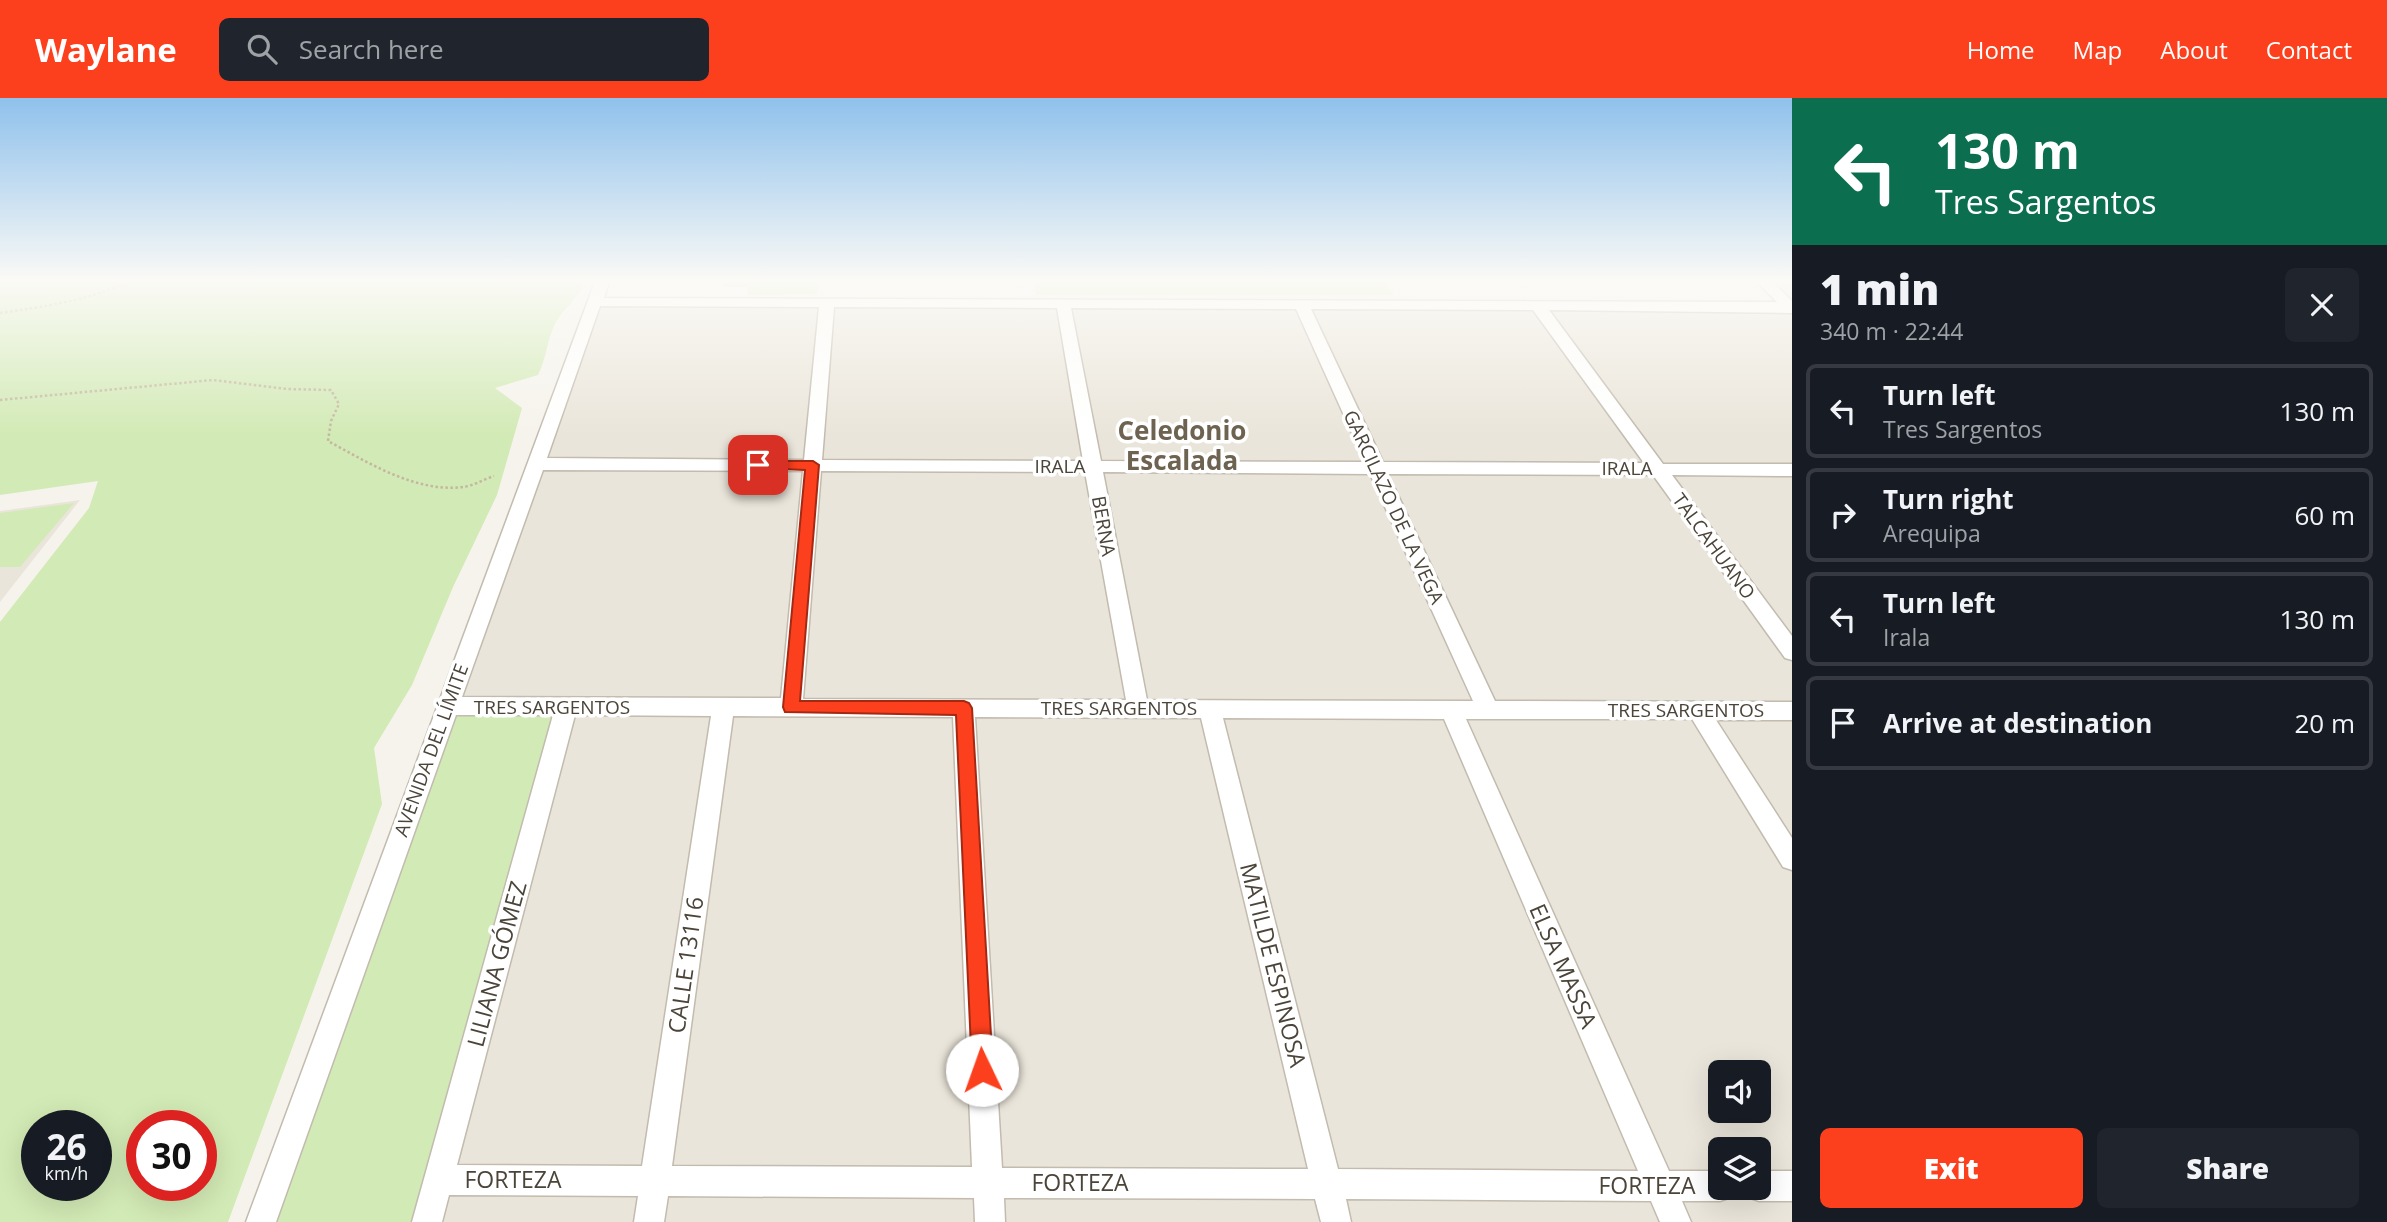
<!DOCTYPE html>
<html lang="en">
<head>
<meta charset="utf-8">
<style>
	body { margin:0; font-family:"Open Sans",sans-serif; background:#20242c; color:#f1f3f6; height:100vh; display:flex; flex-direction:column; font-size:26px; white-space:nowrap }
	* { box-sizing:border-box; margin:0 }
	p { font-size:23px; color:#9ea1a6 }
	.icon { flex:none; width:38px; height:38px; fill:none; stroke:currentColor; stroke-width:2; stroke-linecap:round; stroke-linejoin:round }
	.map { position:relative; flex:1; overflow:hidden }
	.details { display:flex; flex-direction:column; background:#171b24; width:595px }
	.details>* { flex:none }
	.guide { background:#0b6e4f; color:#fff; overflow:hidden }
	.fabs { position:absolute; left:1708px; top:962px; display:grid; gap:14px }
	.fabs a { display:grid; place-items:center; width:63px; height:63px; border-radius:10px; background:#171b24; box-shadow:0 7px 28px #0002; font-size:35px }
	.speed { position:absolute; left:21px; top:1012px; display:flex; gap:14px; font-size:35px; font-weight:700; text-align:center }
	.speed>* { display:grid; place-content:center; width:91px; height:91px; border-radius:50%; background:#171b24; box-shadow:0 7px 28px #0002; line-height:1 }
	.speed small { font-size:18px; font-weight:400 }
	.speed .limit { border:10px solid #d22; background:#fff; color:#111 }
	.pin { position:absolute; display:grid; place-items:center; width:60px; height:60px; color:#fff; margin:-30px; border-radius:14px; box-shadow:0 4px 10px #0006 }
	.me { position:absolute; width:77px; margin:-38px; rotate:357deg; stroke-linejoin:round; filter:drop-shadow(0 0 5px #0008) }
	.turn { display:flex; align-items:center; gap:24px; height:147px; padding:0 28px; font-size:32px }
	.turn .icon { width:91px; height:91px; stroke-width:2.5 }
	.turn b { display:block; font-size:49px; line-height:60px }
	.round { display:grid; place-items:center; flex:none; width:74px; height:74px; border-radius:10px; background:#20242c }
	.headline { display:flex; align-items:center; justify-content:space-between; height:119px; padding:0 28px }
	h1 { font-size:42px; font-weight:800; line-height:52px }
	.button { display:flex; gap:14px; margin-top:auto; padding:14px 28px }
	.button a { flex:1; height:80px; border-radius:10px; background:#fc3f1d; color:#fff; font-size:28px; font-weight:800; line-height:80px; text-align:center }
	.button a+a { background:#20242c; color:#f1f3f6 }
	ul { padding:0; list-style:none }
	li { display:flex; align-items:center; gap:21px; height:94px; margin:0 14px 10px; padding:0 14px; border:4px solid #363941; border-radius:10px }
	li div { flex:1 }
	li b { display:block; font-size:26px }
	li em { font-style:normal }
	header { display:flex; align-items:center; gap:42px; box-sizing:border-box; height:98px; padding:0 35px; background:#fc3f1d; color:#fff }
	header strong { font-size:33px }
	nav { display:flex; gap:38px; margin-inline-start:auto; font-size:24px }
	.search { width:490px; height:63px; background:#20242c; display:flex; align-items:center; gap:18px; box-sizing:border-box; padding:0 24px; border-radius:10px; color:#9ea1a6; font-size:26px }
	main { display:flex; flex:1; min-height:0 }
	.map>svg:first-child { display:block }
	.residential { fill:#eae5da; fill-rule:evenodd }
	.green { fill:#d2eab5; fill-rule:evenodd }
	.building { fill:#d8cfc1; stroke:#d3c7b4; stroke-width:2 }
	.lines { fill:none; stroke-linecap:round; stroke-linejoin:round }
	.minor-casing { stroke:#c2bbae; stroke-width:3 }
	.path { stroke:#c4b79f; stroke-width:2.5; stroke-dasharray:2.5 2.5; stroke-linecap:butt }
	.minor { fill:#fff; fill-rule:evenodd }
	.route { fill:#fc3f1d; stroke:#a42913; stroke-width:2 }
	.labels { text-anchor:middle; stroke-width:7; stroke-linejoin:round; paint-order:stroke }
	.street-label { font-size:19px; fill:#4b4439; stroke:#fff }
	.near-street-label { font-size:23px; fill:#4b4439; stroke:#fff }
	.district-label { font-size:26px; font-weight:bold; fill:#6e6250; stroke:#fff }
</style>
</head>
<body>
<header>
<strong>Waylane</strong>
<div class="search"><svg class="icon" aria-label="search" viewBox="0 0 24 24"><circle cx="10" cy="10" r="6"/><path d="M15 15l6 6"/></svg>Search here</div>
<nav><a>Home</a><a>Map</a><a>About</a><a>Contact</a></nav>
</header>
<main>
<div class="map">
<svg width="1792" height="1124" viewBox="0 0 1792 1124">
	<rect width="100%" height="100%" fill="#f6f3ec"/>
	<path class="residential" d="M1761 181H1792V1124H261L595 204 1788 208ZM1720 975H1759V1013H1720ZM1720 1052H1759V1090H1720Z
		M80 402 0 504V413Z"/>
	<path class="green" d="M0 181H584C580 202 562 210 554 228 547 243 546 261 538 277L495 290 522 310 497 397 453 489 412 587 374 650 382 706 228 1124H0V524L89 410 98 383 0 397ZM37 1027H96V1087H37ZM201 1027V1087H142V1027Z
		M750 181H819L817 196 747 197Z
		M1034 181H1383L1393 197H1036Z
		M74 405 20 469H0V415Z
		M446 608 566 609 427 1124H261Z"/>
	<path class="building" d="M725 181H749L747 188H724Z"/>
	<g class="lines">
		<g class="minor-casing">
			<path id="minor" d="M596 181H610L604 200 1777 204 1754 181H1769L1792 203V215L1549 212 1663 366H1792V378L1672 377 1792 538V562L1785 560 1653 377 1388 376 1495 603 1792 604V622H1716L1792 740V772L1783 769 1692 621H1466L1669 1073H1720V1090H1734L1731 1099 1720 1103H1682L1691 1124H1660L1651 1103 1346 1101 1351 1124H1321L1315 1101 1004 1100 1005 1124H975L974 1100 668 1098 664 1124H634L638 1098 449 1097 442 1124H412L553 617H456L276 1124H246ZM600 208 819 209 804 362 547 360ZM834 209 1057 210 1083 363 822 362ZM1071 210 1296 211 1365 364 1101 363ZM1311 211 1533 212 1644 365 1383 364ZM543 372 803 373 781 600 462 599ZM821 373 1085 374 1126 602 803 601ZM1103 374 1370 376 1473 603 1147 602ZM575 617 711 618 642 1068 457 1067ZM733 618 953 619 972 1069 672 1068ZM975 619 1201 620 1308 1071 1002 1070ZM1223 620 1444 621 1638 1073 1338 1071Z
				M1759 1073H1792V1103H1759L1748 1099 1745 1090H1759Z"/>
		</g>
		<path class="path" d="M0 215C48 208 91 202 135 181
			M0 302 213 282 287 291 331 292 339 306 331 323 328 343C367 364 416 395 463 389 473 388 484 381 494 378"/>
		<use href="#minor" class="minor"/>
	</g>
	<linearGradient id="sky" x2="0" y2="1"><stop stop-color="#8fc1ec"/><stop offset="0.54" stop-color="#fbfaf6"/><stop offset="1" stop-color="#fbfaf6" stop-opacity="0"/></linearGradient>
	<rect width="1792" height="338" fill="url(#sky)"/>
	<path class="route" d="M758 363H813L819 367 800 603H964L969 605 972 610 993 972 990 980 982 983 975 980 972 972 956 617 785 614 783 609 805 372 753 370 751 367Z"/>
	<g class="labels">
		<g class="street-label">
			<text x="1060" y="375">IRALA</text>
			<text x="1627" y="377">IRALA</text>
			<text transform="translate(1394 409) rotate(65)" y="7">GARCILAZO DE LA VEGA</text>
			<text transform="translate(1104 428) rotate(80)" y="7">BERNA</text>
			<text transform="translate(1714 448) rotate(54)" y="7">TALCAHUANO</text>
			<text x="552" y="616">TRES SARGENTOS</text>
			<text x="1119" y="617">TRES SARGENTOS</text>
			<text x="1686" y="619">TRES SARGENTOS</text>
			<text transform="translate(431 652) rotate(-70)" y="7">AVENIDA DEL LÍMITE</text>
		</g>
		<g class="near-street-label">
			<text transform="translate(497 866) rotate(-75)" y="8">LILIANA GÓMEZ</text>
			<text transform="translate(686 867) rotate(-82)" y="8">CALLE 13116</text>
			<text transform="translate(1273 867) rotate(76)" y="8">MATILDE ESPINOSA</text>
			<text transform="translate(1563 868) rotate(66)" y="8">ELSA MASSA</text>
			<text x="513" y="1090">FORTEZA</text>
			<text x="1080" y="1093">FORTEZA</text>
			<text x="1647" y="1096">FORTEZA</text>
		</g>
		<g class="district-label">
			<text x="1182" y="342">Celedonio<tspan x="1182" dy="30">Escalada</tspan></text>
		</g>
	</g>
</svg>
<div class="fabs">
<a><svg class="icon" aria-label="sound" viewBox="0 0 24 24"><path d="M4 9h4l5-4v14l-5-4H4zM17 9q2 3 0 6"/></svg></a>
<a><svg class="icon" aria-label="layers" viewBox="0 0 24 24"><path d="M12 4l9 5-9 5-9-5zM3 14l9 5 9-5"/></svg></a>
</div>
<div class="speed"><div>26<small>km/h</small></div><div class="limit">30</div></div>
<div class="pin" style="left:758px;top:367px;background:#d93025"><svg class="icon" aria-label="arrive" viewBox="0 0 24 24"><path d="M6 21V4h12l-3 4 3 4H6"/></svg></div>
<svg class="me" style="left:982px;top:972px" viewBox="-20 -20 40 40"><circle r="19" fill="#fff"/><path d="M0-13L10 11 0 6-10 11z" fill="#fc3f1d"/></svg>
</div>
<section class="details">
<div class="guide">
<div class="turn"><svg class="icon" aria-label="left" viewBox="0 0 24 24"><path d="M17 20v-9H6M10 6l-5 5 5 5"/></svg><div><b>130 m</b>Tres Sargentos</div></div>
</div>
<div class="headline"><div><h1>1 min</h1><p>340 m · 22:44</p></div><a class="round"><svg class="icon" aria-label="close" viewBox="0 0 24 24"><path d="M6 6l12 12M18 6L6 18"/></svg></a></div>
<ul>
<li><svg class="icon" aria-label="left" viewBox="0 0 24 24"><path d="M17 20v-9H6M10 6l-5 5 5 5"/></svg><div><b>Turn left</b><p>Tres Sargentos</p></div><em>130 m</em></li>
<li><svg class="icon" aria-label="right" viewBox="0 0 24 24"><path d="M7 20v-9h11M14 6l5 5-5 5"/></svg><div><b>Turn right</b><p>Arequipa</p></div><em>60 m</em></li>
<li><svg class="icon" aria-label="left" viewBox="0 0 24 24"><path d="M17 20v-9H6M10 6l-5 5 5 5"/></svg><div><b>Turn left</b><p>Irala</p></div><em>130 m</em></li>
<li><svg class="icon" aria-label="arrive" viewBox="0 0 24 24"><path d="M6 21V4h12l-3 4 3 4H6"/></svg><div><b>Arrive at destination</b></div><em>20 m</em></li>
</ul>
<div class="button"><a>Exit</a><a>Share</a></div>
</section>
</main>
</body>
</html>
